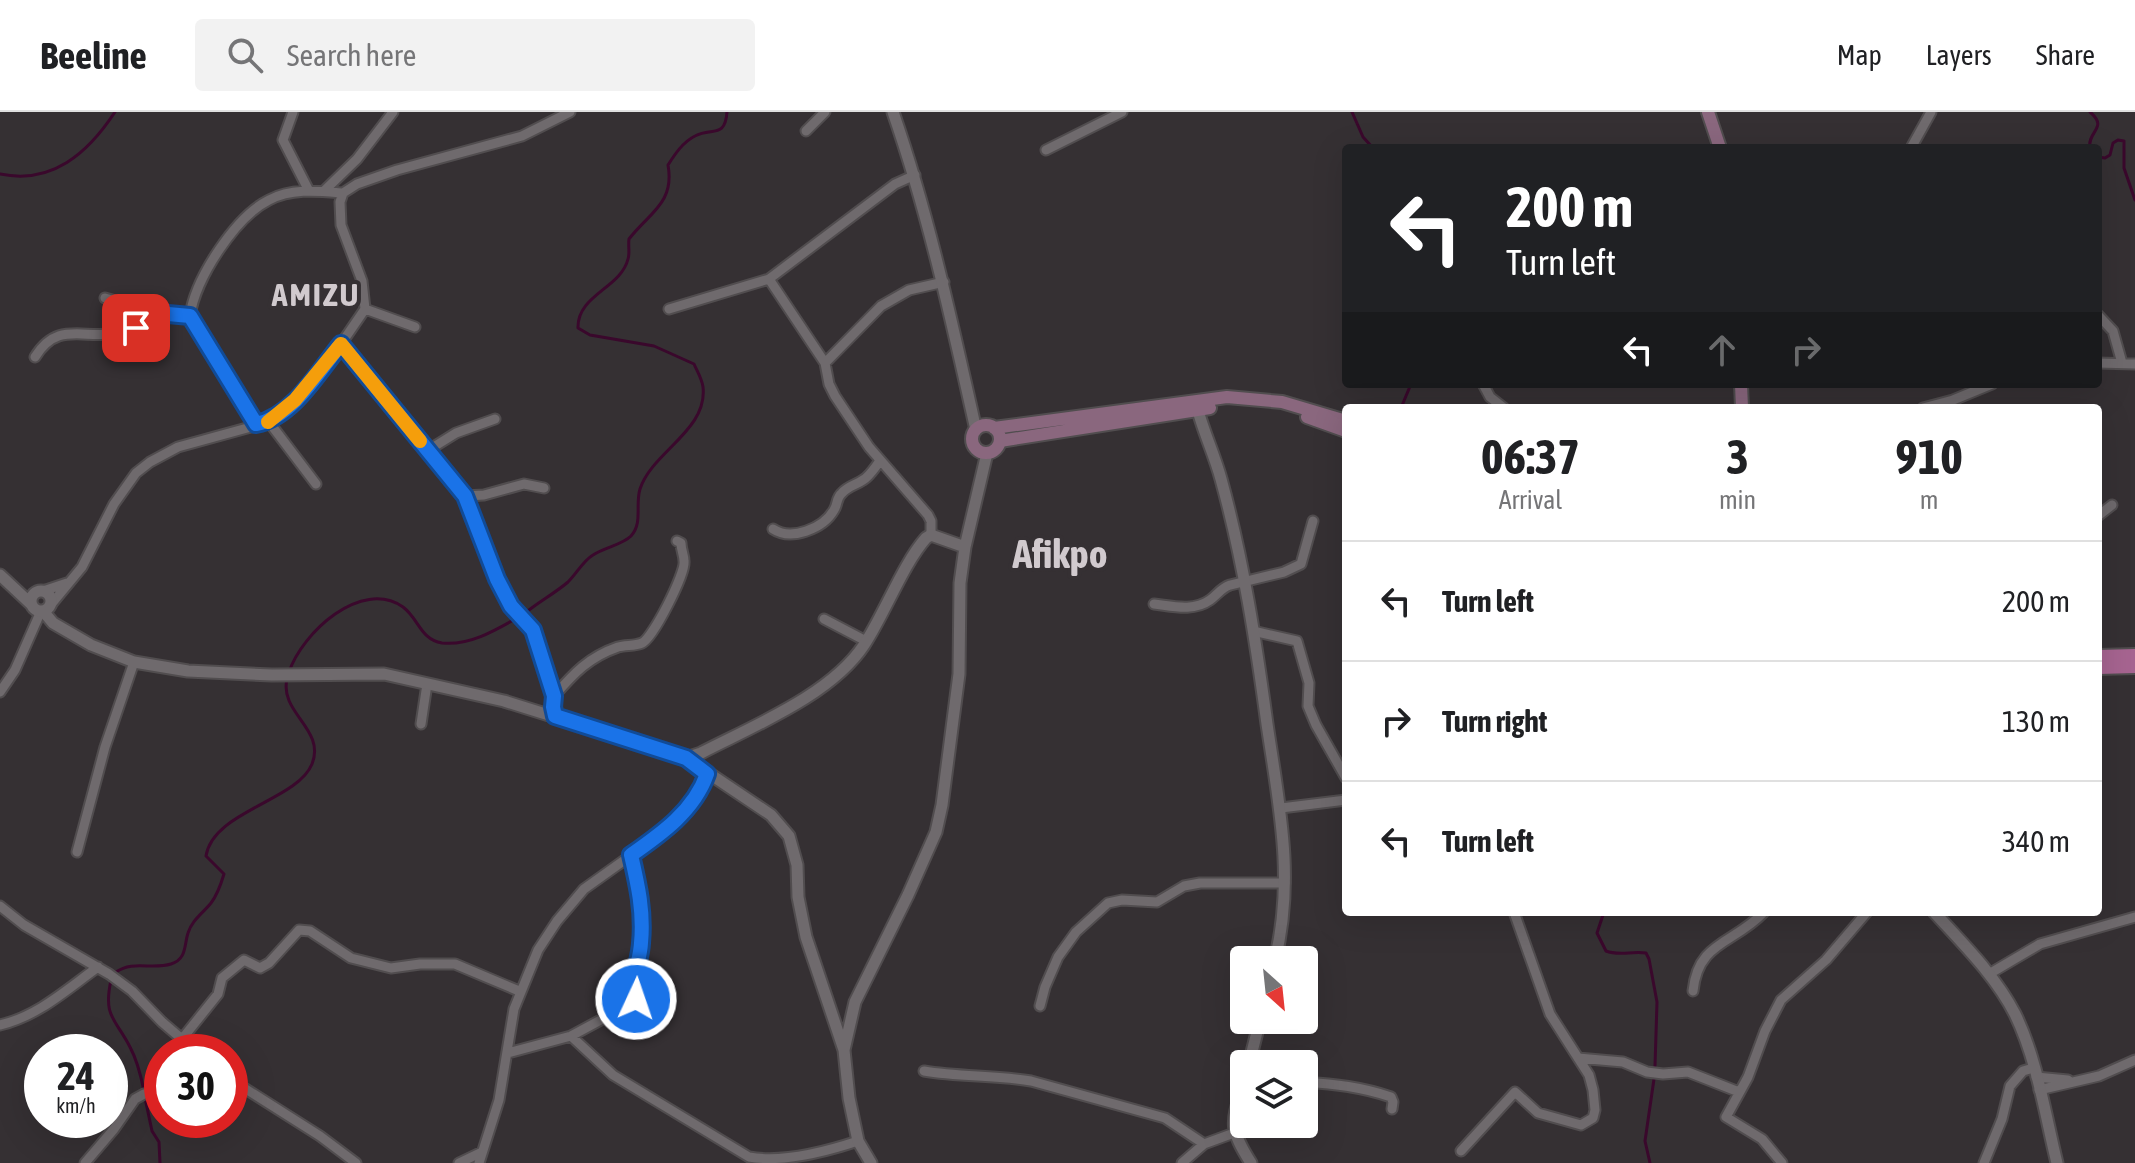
<!DOCTYPE html>
<html lang="en">
<head>
<meta charset="utf-8">
<style>
	body { margin:0; font-family:"Asap Condensed",sans-serif; background:#f2f2f2; color:#202124; height:100vh; display:flex; flex-direction:column; font-size:30px; white-space:nowrap }
	* { box-sizing:border-box; margin:0 }
	p { font-size:26px; color:#757577 }
	.icon { flex:none; width:44px; height:44px; fill:none; stroke:currentColor; stroke-width:2; stroke-linecap:round; stroke-linejoin:round }
	.map { position:relative; flex:1; overflow:hidden }
	.panel { position:absolute; left:1342px; top:292px; width:760px; height:512px; display:flex; flex-direction:column; background:#fff; border-radius:8px; box-shadow:0 8px 32px #0002 }
	.panel>* { flex:none }
	.top-card { position:absolute; left:1342px; top:32px; width:760px; height:244px; border-radius:8px; box-shadow:0 8px 32px #0002; background:#202124; color:#fff; overflow:hidden }
	.needle { width:52px; rotate:153deg }
	.controls { position:absolute; left:1230px; top:834px; display:grid; gap:16px }
	.controls a { display:grid; place-items:center; width:88px; height:88px; border-radius:8px; background:#fff; box-shadow:0 8px 32px #0002; font-size:40px }
	.speed { position:absolute; left:24px; top:922px; display:flex; gap:16px; font-size:40px; font-weight:700; text-align:center }
	.speed>* { display:grid; place-content:center; width:104px; height:104px; border-radius:50%; background:#fff; box-shadow:0 8px 32px #0002; line-height:1 }
	.speed small { font-size:20px; font-weight:400 }
	.speed .limit { border:12px solid #d22; background:#fff; color:#111 }
	.pin { position:absolute; display:grid; place-items:center; width:68px; height:68px; color:#fff; margin:-34px; border-radius:16px; box-shadow:0 4px 12px #0006 }
	.me { position:absolute; width:88px; margin:-44px; rotate:3deg; stroke-linejoin:round; filter:drop-shadow(0 0 6px #0008) }
	.turn { display:flex; align-items:center; gap:28px; height:168px; padding:0 32px; font-size:36px }
	.turn .icon { width:104px; height:104px; stroke-width:2.5 }
	.turn b { display:block; font-size:56px; line-height:68px }
	.lanes { display:flex; align-items:center; height:76px; padding:0 32px; background:#0003; justify-content:center; gap:40px; direction:ltr }
	.lanes .off { opacity:.35 }
	.eta { display:flex; justify-content:space-evenly; align-items:center; height:136px; text-align:center }
	.eta b { font-size:48px; font-weight:700; line-height:56px }
	ul { padding:0; list-style:none }
	li { display:flex; align-items:center; gap:24px; height:120px; padding:0 32px; border-top:2px solid #e0e0e0 }
	li div { flex:1 }
	li b { display:block; font-size:30px }
	li em { font-style:normal }
	header { display:flex; align-items:center; gap:48px; box-sizing:border-box; height:112px; padding:0 40px; background:#fff; border-bottom:2px solid #e0e0e0 }
	header strong { font-size:38px }
	nav { display:flex; gap:44px; margin-inline-start:auto; font-size:28px }
	.search { width:560px; height:72px; background:#f2f2f2; display:flex; align-items:center; gap:20px; box-sizing:border-box; padding:0 28px; border-radius:8px; color:#757577; font-size:30px }
	.map>svg:first-child { display:block }
	.lines { fill:none; stroke-linecap:round; stroke-linejoin:round }
	.stream { stroke:#3a082c; stroke-width:3 }
	.minor-casing { stroke:#514d4f; stroke-width:13 }
	.tertiary-casing { stroke:#514d4f; stroke-width:15 }
	.secondary-casing { stroke:#514d4f; stroke-width:16 }
	.primary-casing { stroke:#514d4f; stroke-width:18 }
	.minor { stroke:#6f6a6d; stroke-width:9 }
	.tertiary { stroke:#6f6a6d; stroke-width:11 }
	.secondary { stroke:#8a677e; stroke-width:12 }
	.primary { stroke:#a66490; stroke-width:14 }
	.route-casing { stroke:#114b97; stroke-width:20 }
	.route { stroke:#1a73e8; stroke-width:14 }
	.slow { stroke:#f59e0b; stroke-width:14 }
	.labels { text-anchor:middle; stroke-width:8; stroke-linejoin:round; paint-order:stroke }
	.district-label { font-size:32px; font-weight:bold; letter-spacing:2px; fill:#d1cace; stroke:#353033 }
	.town-label { font-size:40px; font-weight:bold; fill:#d1cace; stroke:#353033 }
</style>
</head>
<body>
<header>
<strong>Beeline</strong>
<div class="search"><svg class="icon" aria-label="search" viewBox="0 0 24 24"><circle cx="10" cy="10" r="6"/><path d="M15 15l6 6"/></svg>Search here</div>
<nav><a>Map</a><a>Layers</a><a>Share</a></nav>
</header>
<div class="map">
<svg width="2135" height="1051" viewBox="0 0 2135 1051">
	<rect width="100%" height="100%" fill="#353033"/>
	<g class="lines">
		<path class="stream" d="M1352 0 1363 25 1373 36
			M2090 0C2109 16 2087 19 2090 36
			M2098 45 2105 46 2110 43 2113 31 2118 28 2124 29V56L2135 88
			M0 62C52 73 88 41 115 0
			M1401 296 1411 272
			M524 502C538 490 554 482 568 470 577 461 583 449 593 443 605 435 622 433 631 424 643 411 635 393 640 377 652 340 708 318 703 275 702 267 697 259 694 252L654 234 590 223 578 216C577 183 621 176 628 147 630 142 628 133 629 127 649 101 675 91 668 53 675 42 683 30 695 24 712 15 725 27 727 0
			M289 560C302 521 361 466 403 495 419 507 420 527 442 531 469 534 496 518 517 506
			M1604 800 1597 821 1606 839C1618 844 1632 839 1646 841L1649 847 1657 890 1655 954
			M116 860C133 848 152 858 171 852 187 847 184 833 188 821 192 808 203 801 211 791 218 782 221 772 224 762L206 744C213 699 297 689 312 652 326 617 279 601 287 567
			M111 868C103 905 115 906 130 935 137 948 141 964 144 979
			M145 986 152 1019 159 1030 160 1051
			M1650 1051 1645 1029 1654 967"/>
		<g class="minor-casing">
			<path id="minor" d="M293 0 283 28 308 77
				M806 19 825 0
				M1911 36 1931 0
				M1046 38 1122 0
				M324 79 357 47 393 0
				M769 167 825 251 829 272 835 284 869 335 928 403 931 409V423
				M105 186 157 201
				M365 197 415 215
				M669 197 769 167 895 72 915 63
				M2098 203 2113 219 2122 251
				M341 232 465 384 497 467 511 494 533 518 554 584
				M35 245C58 208 83 228 119 221 134 218 145 210 157 201L190 204
				M825 251 881 194 909 178 944 170
				M2098 251 2135 252
				M1483 272 1490 285 1504 296
				M1923 296 1953 288 1992 272
				M269 310 316 372
				M256 312 190 204C195 167 235 105 269 88 292 76 318 79 343 81
				M427 339 456 321 495 307
				M465 384 484 383 524 372 544 376
				M2098 404 2112 393
				M773 417C791 429 823 417 834 398 838 392 836 386 842 381 848 374 856 373 863 368 870 364 875 355 880 349
				M43 479 67 471
				M1154 492C1172 494 1193 500 1210 488 1217 483 1221 476 1230 473L1284 460 1301 452 1313 409
				M49 495 82 455 114 392 136 361 150 350 178 335 269 310 295 288 341 232 365 197 362 169 341 113 340 90 343 81 357 72 397 58 522 24 570 0
				M824 507 866 529
				M1253 519 1297 529 1309 571 1308 594 1316 613 1346 666
				M0 580 15 558 41 499
				M555 604 554 584C574 561 589 545 618 535 626 533 635 534 642 531 653 526 686 461 684 449 684 443 681 438 681 431L677 429
				M421 612 427 572
				M1281 696 1346 688
				M77 740 105 635 134 550
				M0 794 24 813 109 862 132 879 162 910 197 940
				M1989 862 2040 832 2135 805
				M1693 879C1698 829 1734 832 1764 800
				M1040 894 1045 875 1058 845 1076 820 1108 791 1122 788 1157 790 1184 774 1200 771H1285
				M0 913C38 904 66 878 98 855
				M571 924 613 963 749 1045C783 1051 825 1040 858 1029
				M182 927 218 882 222 866 244 848 260 856 269 851 299 818 310 819 351 846 391 856 420 852H455L519 879
				M508 941 571 924 634 890 636 887 633 868 641 833 642 786 631 743
				M1578 946 1623 950 1647 960 1663 962 1688 960 1739 980
				M924 959C959 965 996 963 1031 969L1165 1006 1204 1032
				M2036 965 2068 968
				M230 967 320 1024 356 1051
				M1304 970C1335 972 1362 975 1391 985L1393 990 1392 997
				M2039 978 2099 964 2135 948
				M1461 1039 1515 980 1538 1001 1581 1013 1593 1006 1595 998 1593 978 1589 963 1550 902 1514 800
				M85 1051 114 1017 135 987 144 982 162 980
				M459 1051 482 1040
				M479 1051 499 988 514 897 538 838 557 809 584 777 668 717 697 684 707 662
				M1182 1051 1204 1032 1234 1021
				M1782 1051 1762 1027 1726 1005 1748 965 1765 919 1781 888 1826 848 1867 800
				M1984 1051 2002 1007 2010 974 2023 959 2033 956"/>
		</g>
		<g class="tertiary-casing">
			<path id="tertiary" d="M893 0C929 104 952 211 976 318
				M1196 291C1202 317 1214 341 1221 367 1243 447 1256 530 1267 612 1279 693 1295 766 1275 848
				M0 463 31 492
				M31 489a10 10 0 1 1 20 0a10 10 0 1 1-20 0Z
				M43 499 53 511 91 533 134 550 188 559 272 563 384 562 504 589 686 646 771 703 789 724 797 753 798 785 806 825 844 938
				M686 646 701 641C753 614 831 583 864 533 885 501 903 452 926 426L931 423 965 435
				M1934 800C1963 832 1995 863 2015 902 2037 947 2045 1002 2057 1051
				M1249 952 1260 908
				M1244 971C1232 1010 1228 1015 1251 1051
				M871 1051 858 1029 849 986 844 938 855 890 908 783 936 720 942 693 959 562 960 471 965 435 987 341"/>
		</g>
		<g class="secondary-casing">
			<path id="secondary" d="M1708 0 1720 36
				M1741 272 1742 296
				M1307 305 1346 319
				M972 327a14 14 0 1 1 28 0a14 14 0 1 1-28 0Z
				M994 316 1227 285 1282 290 1346 309
				M1000 329 1210 296"/>
		</g>
		<g class="primary-casing">
			<path id="primary" d="M2098 545 2135 544
				M2098 555 2135 554"/>
		</g>
		<use href="#minor" class="minor"/>
		<use href="#tertiary" class="tertiary"/>
		<use href="#secondary" class="secondary"/>
		<use href="#primary" class="primary"/>
	</g>
	<g class="lines">
		<g class="route-casing">
			<path id="route" d="M136 216 157 201 190 204 256 312C293 305 319 259 341 232L465 384 497 467 511 494 533 518 554 584 553 595 555 604 686 646 707 662C694 699 661 722 631 743 638 773 644 800 641 831 640 851 630 866 636 887"/>
		</g>
		<use href="#route" class="route"/>
		<path class="slow" d="M268 310 295 288 341 232 420 329"/>
	</g>
	<g class="labels">
		<g class="district-label">
			<text x="316" y="194">AMIZU</text>
		</g>
		<g class="town-label">
			<text x="1060" y="456">Afikpo</text>
		</g>
	</g>
</svg>
<div class="controls">
<a><svg class="needle" viewBox="-14 -14 28 28"><path d="M0-13l5 13h-10z" fill="#e53935"/><path d="M0 13l5-13h-10z" fill="#757577"/></svg></a>
<a><svg class="icon" aria-label="layers" viewBox="0 0 24 24"><path d="M12 4l9 5-9 5-9-5zM3 14l9 5 9-5"/></svg></a>
</div>
<div class="speed"><div>24<small>km/h</small></div><div class="limit">30</div></div>
<div class="pin" style="left:136px;top:216px;background:#d93025"><svg class="icon" aria-label="arrive" viewBox="0 0 24 24"><path d="M6 21V4h12l-3 4 3 4H6"/></svg></div>
<svg class="me" style="left:636px;top:887px" viewBox="-20 -20 40 40"><circle r="17" fill="#1a73e8" stroke="#fff" stroke-width="3"/><path d="M0-11L8 9 0 5-8 9z" fill="#fff"/></svg>
<div class="top-card">
<div class="turn"><svg class="icon" aria-label="left" viewBox="0 0 24 24"><path d="M17 20v-9H6M10 6l-5 5 5 5"/></svg><div><b>200 m</b>Turn left</div></div>
<div class="lanes"><svg class="icon" aria-label="left" viewBox="0 0 24 24"><path d="M17 20v-9H6M10 6l-5 5 5 5"/></svg><svg class="icon off" aria-label="ahead" viewBox="0 0 24 24"><path d="M12 20V5M6 11l6-6 6 6"/></svg><svg class="icon off" aria-label="right" viewBox="0 0 24 24"><path d="M7 20v-9h11M14 6l5 5-5 5"/></svg></div>
</div>
<section class="panel">
<div class="eta">
<div><b>06:37</b><p>Arrival</p></div>
<div><b>3</b><p>min</p></div>
<div><b>910</b><p>m</p></div>
</div>
<ul>
<li><svg class="icon" aria-label="left" viewBox="0 0 24 24"><path d="M17 20v-9H6M10 6l-5 5 5 5"/></svg><div><b>Turn left</b></div><em>200 m</em></li>
<li><svg class="icon" aria-label="right" viewBox="0 0 24 24"><path d="M7 20v-9h11M14 6l5 5-5 5"/></svg><div><b>Turn right</b></div><em>130 m</em></li>
<li><svg class="icon" aria-label="left" viewBox="0 0 24 24"><path d="M17 20v-9H6M10 6l-5 5 5 5"/></svg><div><b>Turn left</b></div><em>340 m</em></li>
</ul>
</section>
</div>
</body>
</html>
